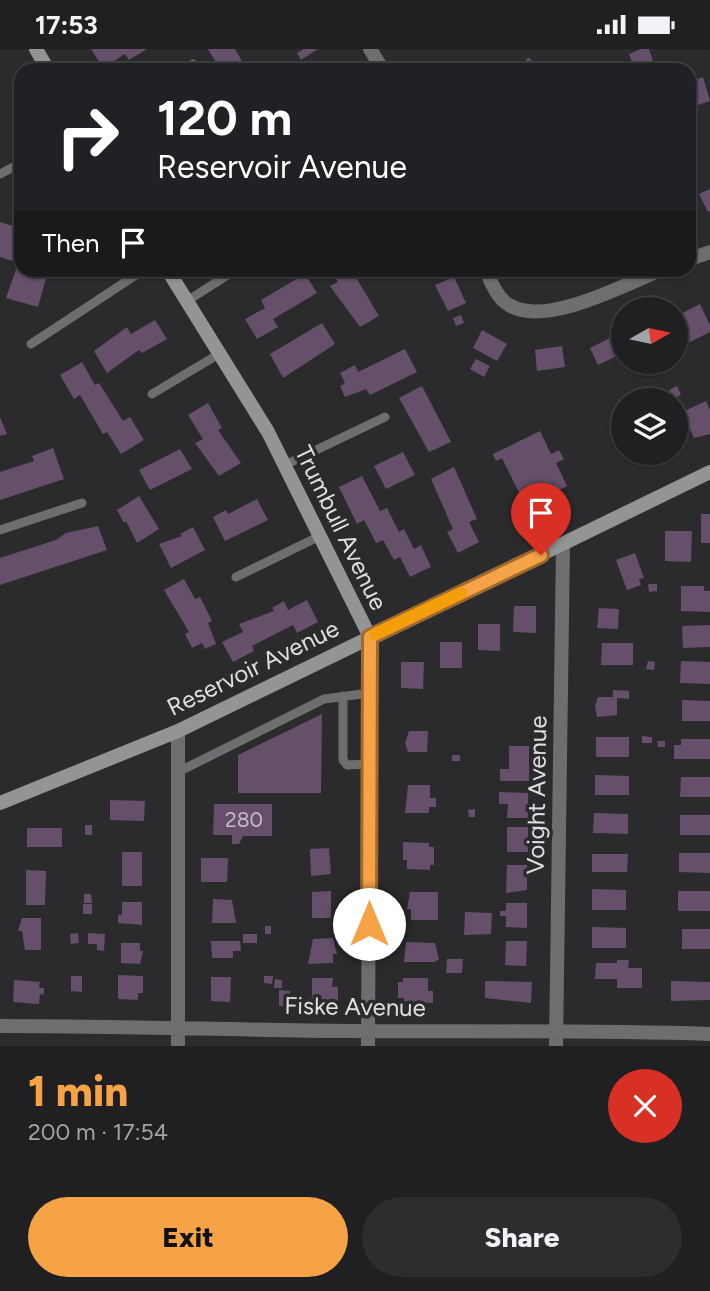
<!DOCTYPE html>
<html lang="en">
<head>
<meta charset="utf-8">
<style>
	body { margin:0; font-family:Figtree,sans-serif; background:#2d2d2f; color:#f1f3f6; height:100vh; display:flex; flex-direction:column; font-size:26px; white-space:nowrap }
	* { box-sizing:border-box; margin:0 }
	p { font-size:23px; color:#a2a3a5 }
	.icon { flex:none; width:38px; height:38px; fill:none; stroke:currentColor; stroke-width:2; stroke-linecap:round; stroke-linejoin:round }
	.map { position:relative; height:997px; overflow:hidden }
	.side { display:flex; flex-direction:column; background:#202022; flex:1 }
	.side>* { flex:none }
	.banner { position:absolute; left:14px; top:14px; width:682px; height:214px; border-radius:21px; box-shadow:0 2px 5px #0004,0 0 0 2px #3d3e40; background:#202124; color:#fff; overflow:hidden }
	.needle { width:46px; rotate:81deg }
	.buttons { position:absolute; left:611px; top:248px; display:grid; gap:14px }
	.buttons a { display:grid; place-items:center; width:77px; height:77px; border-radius:50%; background:#202022; box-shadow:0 2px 5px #0004,0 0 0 2px #3d3e40; font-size:35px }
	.pin { position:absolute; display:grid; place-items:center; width:60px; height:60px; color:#fff; margin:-72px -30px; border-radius:50% 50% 50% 0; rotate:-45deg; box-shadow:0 0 7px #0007 }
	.pin .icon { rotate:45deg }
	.me { position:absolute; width:77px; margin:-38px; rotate:0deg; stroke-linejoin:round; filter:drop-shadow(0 0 5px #0008) }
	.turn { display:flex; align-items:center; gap:24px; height:147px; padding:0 28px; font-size:32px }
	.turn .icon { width:91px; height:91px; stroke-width:2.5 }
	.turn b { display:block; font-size:49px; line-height:60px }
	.then { display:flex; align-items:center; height:66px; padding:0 28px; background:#0003; gap:14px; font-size:26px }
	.round { display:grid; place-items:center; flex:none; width:74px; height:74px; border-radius:37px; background:#2d2d2f }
	.head { display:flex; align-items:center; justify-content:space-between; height:119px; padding:0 28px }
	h1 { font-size:42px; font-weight:800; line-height:52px; color:#f5a346 }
	.primary-button { display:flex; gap:14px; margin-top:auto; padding:14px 28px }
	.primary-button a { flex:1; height:80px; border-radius:42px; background:#f5a346; color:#111; font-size:28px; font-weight:800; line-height:80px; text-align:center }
	.primary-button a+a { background:#2d2d2f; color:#f1f3f6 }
	.status { display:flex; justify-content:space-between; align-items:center; height:49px; padding:0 35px; background:#202022; direction:ltr }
	.status svg { height:19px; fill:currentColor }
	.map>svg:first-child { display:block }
	.building { fill:#654f6a }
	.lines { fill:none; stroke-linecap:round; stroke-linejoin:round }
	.lane { stroke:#6e6e70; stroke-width:9 }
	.street { stroke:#6e6e70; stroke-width:14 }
	.secondary { stroke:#939496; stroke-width:14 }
	.route-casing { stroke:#9f6a2e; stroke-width:18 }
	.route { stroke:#f5a346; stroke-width:12 }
	.slow { stroke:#f59e0b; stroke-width:12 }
	.labels { text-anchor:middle; stroke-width:7; stroke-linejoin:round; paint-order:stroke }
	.number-label { font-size:21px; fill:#c1bbc3 }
	.street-label { font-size:24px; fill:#e0dfe1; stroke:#2b2b2d }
</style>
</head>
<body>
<div class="status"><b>17:53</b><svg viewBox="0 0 49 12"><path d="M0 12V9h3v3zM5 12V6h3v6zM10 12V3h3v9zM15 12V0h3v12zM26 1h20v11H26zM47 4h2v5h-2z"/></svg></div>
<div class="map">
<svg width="710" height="997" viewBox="0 0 710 997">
	<rect width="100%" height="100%" fill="#2b2b2d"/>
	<path class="building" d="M91 0H147L129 11 125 5 103 19Z
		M208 0H235L247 21H220Z
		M303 0H318L301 11 297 4Z
		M641 0H649L656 21H635L629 5Z
		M528 8 534 14 529 20 524 15Z
		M703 28 710 52 692 58 690 33Z
		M710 140V162L708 163 699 145Z
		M0 173 20 179 21 220H44L43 225 47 226 38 258 6 249 20 209 14 208 12 212 0 208Z
		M56 220H85L83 229Z
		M331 220H361L354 225 379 267 360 278 330 237 338 233Z
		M533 220H555L537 229Z
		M305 225 317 244 273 270 278 278 257 290 245 270 265 259 261 251Z
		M454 228 466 254 448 262 435 236Z
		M700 255 710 276V283L690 293 677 267Z
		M461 266 464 274 456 277 453 269Z
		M155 271 167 290 142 304 139 301 107 324 94 302 127 278 131 285Z
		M322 274 335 295 283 329 270 305Z
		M482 281 507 295 497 312 473 299Z
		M612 288 621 305 598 316 590 299Z
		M562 297 565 318 537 322 535 301Z
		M405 300 417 323 370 346 366 340 345 348 340 337 345 334 340 324 355 316 358 323Z
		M476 310 490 317 484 328 470 320Z
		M82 313 95 336 99 334 123 372 130 368 144 391 121 405 107 383 103 385 80 346 74 350 60 326Z
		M422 337 451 393 429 403 399 349Z
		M677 337 681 346 672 350 669 341Z
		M706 352 710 361V385L694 389 682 363Z
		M208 354 222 379 218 381 241 414 219 427 195 394 203 390 188 366Z
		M0 368 7 385 0 387Z
		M540 382 551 405 559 401 564 410 556 414 567 437 526 458 502 409 496 412 493 405Z
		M53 399 64 430 0 451V423L34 412 32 407Z
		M180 400 192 420 150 441 139 421Z
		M403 403 415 426 386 440 374 417Z
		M647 404H669L650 411Z
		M454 418 477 470 469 473 479 493 458 504 447 483 453 480 431 430Z
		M362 427 380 462 387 459 399 483 404 480 414 500 421 496 431 518 410 528 400 508 394 511 383 491 376 494 364 471 357 475 339 438Z
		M139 447 159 480 137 494 126 472 124 474 117 461Z
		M257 450 268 471 225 492 213 468 226 461 228 465Z
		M701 465H710V494H701Z
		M98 477 107 501 0 536V509L56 491 66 484Z
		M193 478 205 501 171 519 159 495 182 487 180 485Z
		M665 482H692L691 513 665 512Z
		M635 504 644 529 639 530 641 536 627 541 616 511Z
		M184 530 195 550 200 548 212 572 208 574 216 595 205 600 202 594 192 599 185 585 189 583 164 541Z
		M648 535H657V542L649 543Z
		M681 537H704V542H710V563L681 562Z
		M307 551 318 573 297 584 293 576 252 597 254 602 233 613 222 593 243 583 239 575 274 562 272 559 284 552 288 561Z
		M514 557H536V584L513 583Z
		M599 559 619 560 618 580 597 579Z
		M478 575H500V602L478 601Z
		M710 576V598L683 599 682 577Z
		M440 593H462V619H440Z
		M602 594H633V616H601Z
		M648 612 655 613 654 621 646 620Z
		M681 612 710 613V635L680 634Z
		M401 613H424L423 640 401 639Z
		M613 641 629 642V650L617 649V666L597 668 595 657 598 648H613Z
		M682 651 710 652V672H682Z
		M322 665 321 744H238V706Z
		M409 682H428L427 703H408L405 694Z
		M642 687 652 688V694H642Z
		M596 688H629V708H596Z
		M681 690H710V710H674V696H681Z
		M657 692H665V698H658Z
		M509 697H529V732H500V720H509Z
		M452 706H460V712H452Z
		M595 726 629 727V746H595Z
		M681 728H710V748H680Z
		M408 736H430V749H436V758H429V764H405Z
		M499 743 528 744V769H507L508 755H499Z
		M110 751 145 752 144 772 110 771Z
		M214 755H272V787H243L239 795H232V786H213Z
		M475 760V768H469L468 761Z
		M594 764 628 765V785L593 784Z
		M680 766H710V786H680Z
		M85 776H92V786H85Z
		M507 778H528V803H507Z
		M27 779H62V798H27Z
		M403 793 429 794V798H434V816H430V821L407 820V811H403Z
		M329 799 331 825 311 827 310 800Z
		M122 803H142V837H122Z
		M679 804H710V824L679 823Z
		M592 805H628L627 823H592Z
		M201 809H228L227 833H201Z
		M507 816H527V841L506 844Z
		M26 821 46 822 45 856H26Z
		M592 840 626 841V861H592Z
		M331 842V869H312V843Z
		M678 842H710V862H678Z
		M410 843H438V871H411V860H407Z
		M84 845H91L92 854H84Z
		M213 850 232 851 236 874H212Z
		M122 853H142V876L118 874V866H122Z
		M506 854H527V879L506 878V867H500V862H506Z
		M83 855H92V865H83Z
		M465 863 492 864 491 885 464 886Z
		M22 869H41V901H25L22 882H18Z
		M265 877H271V885H265Z
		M592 878 626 879V899H592Z
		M682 880H710V900H682Z
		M78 884 79 894 71 895 70 885Z
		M88 884 105 885 104 902 97 901V895H88Z
		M243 885H257V894H243Z
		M333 889 337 905H333V914L308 915 313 890Z
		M211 892H240L241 902H233V909H212Z
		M506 892H527L526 917 505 916Z
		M406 893 435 894 439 910 435 913H404Z
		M121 894H140V902H143L140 915 121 914Z
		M447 910H463L462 924H446Z
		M617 911H629L628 919H642V939H617V930H595L596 914H617Z
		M118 926 143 927V944H138V951L118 950Z
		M71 927H82V943L71 942Z
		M264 927H273L272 935 264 934Z
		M211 928H231L230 953 211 952Z
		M312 929H333L332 938H338V954H308V949H312Z
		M403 929H428V942H433V954L404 953V949H398V933H403Z
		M275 930 282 931V939H274Z
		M14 931 40 933 39 939H44V946L40 945 39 955 13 953Z
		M485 932 532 933 531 954 485 949Z
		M671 932 710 933V951L671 952Z
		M279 941 290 942V958L279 957Z"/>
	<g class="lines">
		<path class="lane" d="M183 21 193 15
			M0 125 21 114
			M187 252 237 220
			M31 295 145 220
			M152 345 219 305
			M285 416 385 368
			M0 481 82 454
			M236 528 320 487
			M343 647V711L347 716 370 715
			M178 723 324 650 370 644"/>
		<path class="street" d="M370 0 383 21
			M690 210 710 203
			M485 220C491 233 497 249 509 256 545 279 626 235 663 220
			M178 682V997
			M0 977C117 977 233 981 350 982 470 983 590 981 710 985
			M368 997 370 588
			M556 997 563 496"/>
		<path class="secondary" d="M36 0 48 21
			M167 220 268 383 370 588
			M0 754 178 682 710 423"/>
	</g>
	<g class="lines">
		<g class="route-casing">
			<path id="route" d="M369 875 370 588 541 506"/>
		</g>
		<use href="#route" class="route"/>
		<path class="slow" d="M375 585 461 544"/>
	</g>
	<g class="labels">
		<g class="number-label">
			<text x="244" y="778">280</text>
		</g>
		<g class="street-label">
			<text transform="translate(341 479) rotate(64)" y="8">Trumbull Avenue</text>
			<text transform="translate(253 619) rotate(-26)" y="8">Reservoir Avenue</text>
			<text transform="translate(537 746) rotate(-89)" y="8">Voight Avenue</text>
			<text transform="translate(355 958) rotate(1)" y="8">Fiske Avenue</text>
		</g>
	</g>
</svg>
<div class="buttons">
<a><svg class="needle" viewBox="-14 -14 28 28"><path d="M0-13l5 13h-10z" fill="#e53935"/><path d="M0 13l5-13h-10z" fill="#a2a3a5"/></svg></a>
<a><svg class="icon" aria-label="layers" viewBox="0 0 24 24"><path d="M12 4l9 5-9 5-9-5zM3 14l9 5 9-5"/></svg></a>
</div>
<div class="pin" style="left:541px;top:506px;background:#d93025"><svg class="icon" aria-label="arrive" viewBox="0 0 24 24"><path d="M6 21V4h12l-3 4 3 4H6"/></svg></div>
<svg class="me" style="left:369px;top:875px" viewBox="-20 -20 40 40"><circle r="19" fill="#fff"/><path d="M0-13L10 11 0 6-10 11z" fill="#f5a346"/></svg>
<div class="banner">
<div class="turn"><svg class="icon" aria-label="right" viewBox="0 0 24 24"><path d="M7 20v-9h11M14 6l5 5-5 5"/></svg><div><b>120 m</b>Reservoir Avenue</div></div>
<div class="then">Then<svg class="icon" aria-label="arrive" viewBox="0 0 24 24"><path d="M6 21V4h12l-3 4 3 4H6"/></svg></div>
</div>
</div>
<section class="side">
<div class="head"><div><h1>1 min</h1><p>200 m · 17:54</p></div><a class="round" style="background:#d93025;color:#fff"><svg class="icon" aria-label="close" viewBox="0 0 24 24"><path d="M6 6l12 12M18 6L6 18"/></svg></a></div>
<div class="primary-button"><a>Exit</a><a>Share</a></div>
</section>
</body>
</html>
